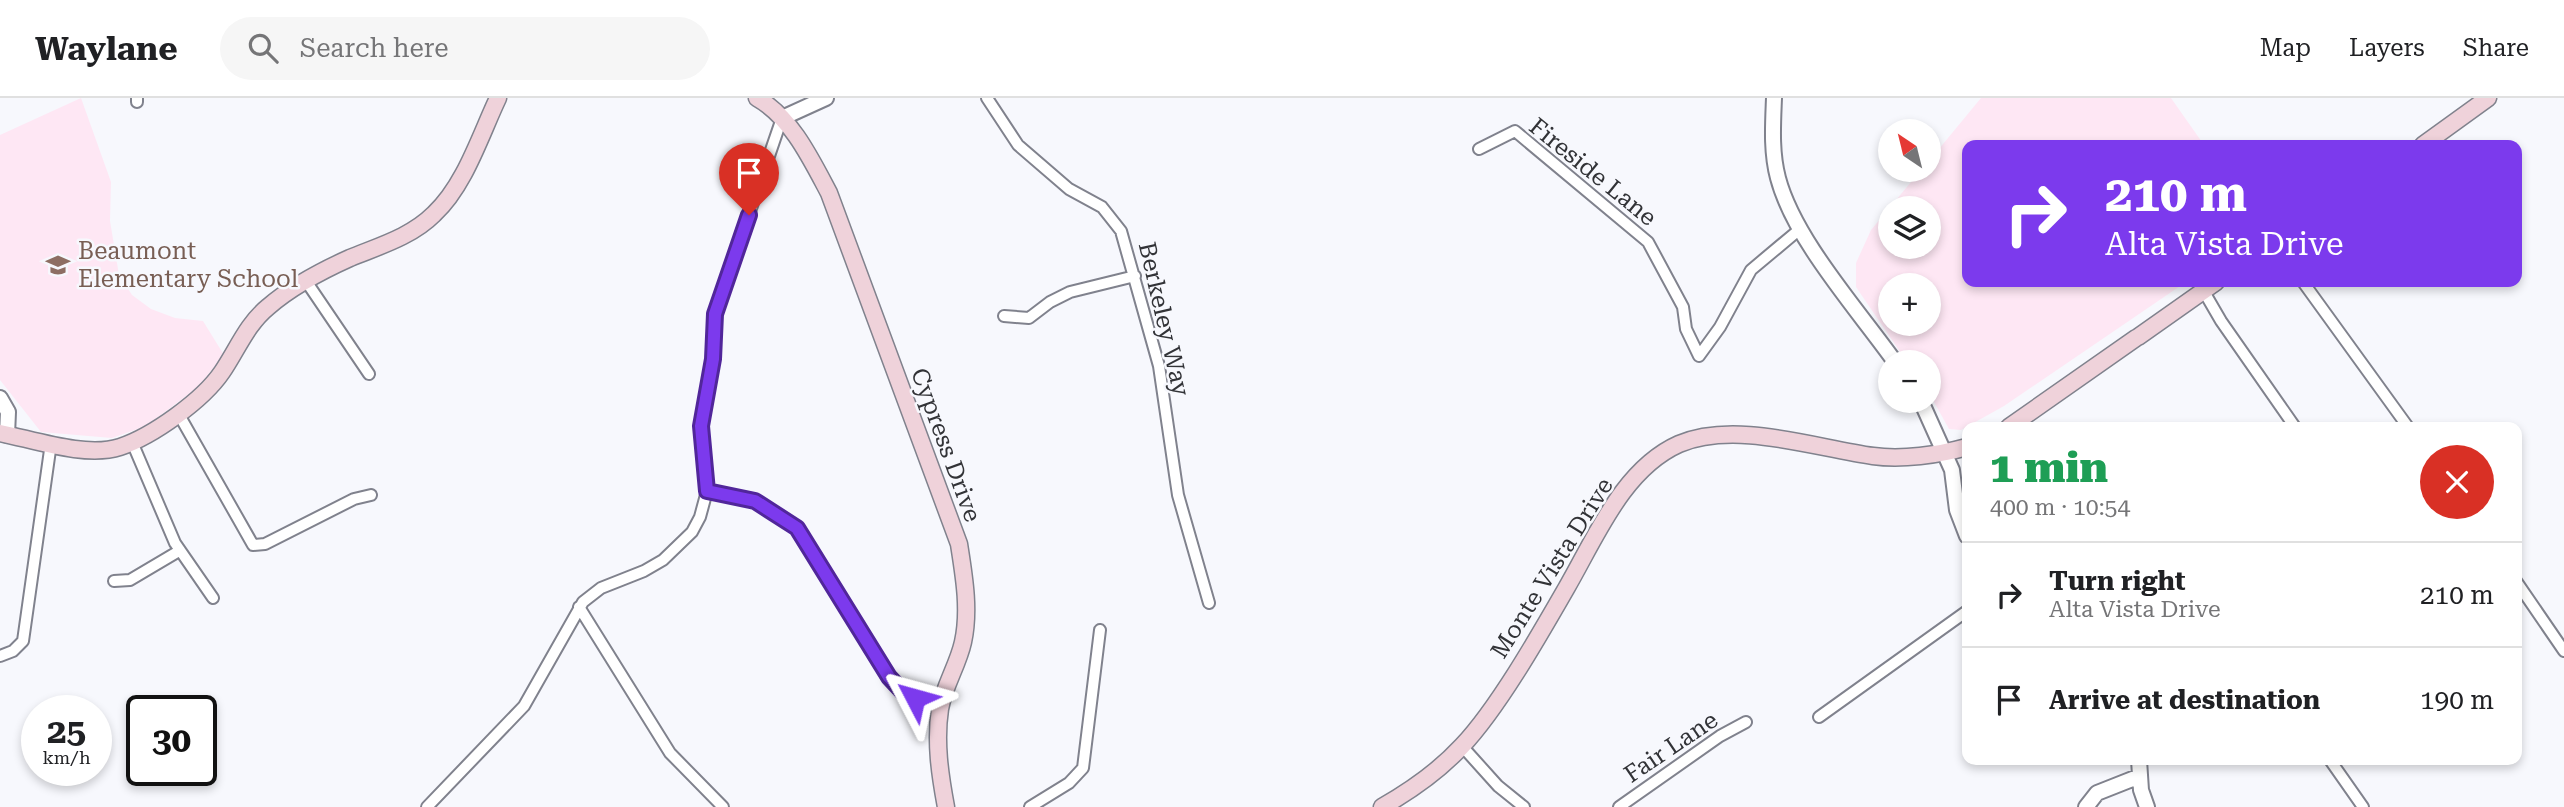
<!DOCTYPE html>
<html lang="en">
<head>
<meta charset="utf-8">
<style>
	body { margin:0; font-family:"Roboto Serif",serif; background:#f6f6f6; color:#202124; height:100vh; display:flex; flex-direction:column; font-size:26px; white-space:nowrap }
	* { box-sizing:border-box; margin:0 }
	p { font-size:23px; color:#757577 }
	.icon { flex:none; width:38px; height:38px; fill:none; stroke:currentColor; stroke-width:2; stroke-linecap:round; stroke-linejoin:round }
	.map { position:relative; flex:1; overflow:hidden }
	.details { position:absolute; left:1962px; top:324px; width:560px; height:343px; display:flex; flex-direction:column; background:#fff; border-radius:14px; box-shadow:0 4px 10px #0003 }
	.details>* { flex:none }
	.banner { position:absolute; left:1962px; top:42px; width:560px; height:147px; border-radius:14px; box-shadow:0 4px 10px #0003; background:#7c3aed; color:#fff; overflow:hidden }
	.needle { width:46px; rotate:325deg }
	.buttons { position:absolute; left:1878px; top:21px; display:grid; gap:14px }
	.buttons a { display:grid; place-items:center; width:63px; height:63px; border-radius:50%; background:#fff; box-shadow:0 4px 10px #0003; font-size:35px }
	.speed { position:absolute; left:21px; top:597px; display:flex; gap:14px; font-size:35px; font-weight:700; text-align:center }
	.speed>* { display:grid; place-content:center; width:91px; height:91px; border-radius:50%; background:#fff; box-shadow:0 4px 10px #0003; line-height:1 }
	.speed small { font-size:18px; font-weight:400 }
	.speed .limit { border:4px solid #111; border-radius:10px; background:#fff; color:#111 }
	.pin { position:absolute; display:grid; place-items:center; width:60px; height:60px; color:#fff; margin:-72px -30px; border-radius:50% 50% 50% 0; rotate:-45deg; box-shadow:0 0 7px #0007 }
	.pin .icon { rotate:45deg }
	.me { position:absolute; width:77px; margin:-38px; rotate:309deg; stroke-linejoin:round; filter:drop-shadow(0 0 5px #0008) }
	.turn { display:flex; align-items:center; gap:24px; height:147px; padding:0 28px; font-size:32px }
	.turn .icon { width:91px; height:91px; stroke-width:2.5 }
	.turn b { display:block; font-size:49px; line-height:60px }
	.round { display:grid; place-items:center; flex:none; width:74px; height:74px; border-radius:37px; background:#f6f6f6 }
	.headline { display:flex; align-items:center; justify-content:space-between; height:119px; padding:0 28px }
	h1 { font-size:42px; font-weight:800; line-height:52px; color:#1e9e55 }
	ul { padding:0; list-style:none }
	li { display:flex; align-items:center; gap:21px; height:105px; padding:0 28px; border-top:2px solid #e0e0e0 }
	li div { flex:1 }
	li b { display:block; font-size:26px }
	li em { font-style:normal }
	header { display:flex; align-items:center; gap:42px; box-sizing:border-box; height:98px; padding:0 35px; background:#fff; border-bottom:2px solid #e0e0e0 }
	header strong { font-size:33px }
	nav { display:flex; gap:38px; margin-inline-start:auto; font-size:24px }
	.search { width:490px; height:63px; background:#f6f6f6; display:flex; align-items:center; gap:18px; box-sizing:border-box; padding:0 24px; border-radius:38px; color:#757577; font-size:26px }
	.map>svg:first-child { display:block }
	.education { fill:#fee7f4; fill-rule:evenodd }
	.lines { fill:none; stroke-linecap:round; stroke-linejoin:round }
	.minor-casing { stroke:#80828d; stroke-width:14 }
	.tertiary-casing { stroke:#80828d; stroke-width:18 }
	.secondary-casing { stroke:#80828d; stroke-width:19 }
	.minor { stroke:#fff; stroke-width:10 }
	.tertiary { stroke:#fff; stroke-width:14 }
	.secondary { stroke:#efd2da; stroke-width:16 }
	.route-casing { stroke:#51269a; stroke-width:18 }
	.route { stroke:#7c3aed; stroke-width:12 }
	.labels { text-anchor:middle; stroke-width:5; stroke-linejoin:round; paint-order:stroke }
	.street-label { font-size:24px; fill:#323337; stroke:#f7f8fd }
	.education-label { font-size:24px; fill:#785e54; stroke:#f7f8fd; text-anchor:start }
</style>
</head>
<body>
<header>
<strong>Waylane</strong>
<div class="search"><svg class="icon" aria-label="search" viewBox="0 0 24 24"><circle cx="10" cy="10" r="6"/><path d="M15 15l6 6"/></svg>Search here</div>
<nav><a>Map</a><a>Layers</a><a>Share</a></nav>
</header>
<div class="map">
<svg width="2564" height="709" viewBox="0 0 2564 709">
	<rect width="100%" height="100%" fill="#f7f8fd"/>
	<path class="education" d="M81 0 111 84 110 123 119 177 132 197 151 211 175 220 203 223 224 257 197 290 146 328 112 340 41 334 0 282V37Z
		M1981 0H2171L2204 47H1967V184H2186L2004 308 1961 332 1949 331 1929 295 1928 264H1907L1856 189V165L1871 132 1921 72H1928L1929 63ZM1890 110H1928V149H1890ZM1890 187H1928V226H1890Z"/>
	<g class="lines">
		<g class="minor-casing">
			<path id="minor" d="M137 0V4
				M987 0 1018 47 1069 91 1102 109 1121 133 1159 268 1178 397 1209 505
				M1479 51 1515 33 1648 144 1683 209 1686 231 1699 258 1720 229 1751 172 1800 131
				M306 183 369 276
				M2303 184 2408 329
				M2203 192 2221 223 2295 329
				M1004 218 1029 220 1050 204 1070 194 1135 178
				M178 315 253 447 265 446 354 401 371 397
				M132 344 175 445 213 500
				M707 393 755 403 797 431 894 585 903 594 940 609
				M114 483 130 482 179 453
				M2516 483 2564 553
				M579 509 670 655 723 709
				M0 558 13 553 23 543 51 345
				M1819 619 1967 513
				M1462 648 1498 688 1524 709
				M2330 662 2363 709
				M427 709 524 608 583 504 601 490 644 473 663 462 692 434 700 419 707 393 701 328 711 276 715 216 782 20
				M1030 709 1069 685 1083 670 1100 532
				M1619 709 1720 638 1746 624"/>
		</g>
		<g class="tertiary-casing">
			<path id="tertiary" d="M1774 0C1773 26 1771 54 1778 80 1794 141 1858 212 1895 264
				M782 20 826 0
				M0 300 8 314 7 337
				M1921 303 1952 372 1957 412 1967 438
				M2139 662 2141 692 2147 709
				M2086 709 2097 695 2140 678"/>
		</g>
		<g class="secondary-casing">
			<path id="secondary" d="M757 0C791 19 811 61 829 95L959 446C964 478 970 512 963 544 958 567 944 588 940 611 935 644 940 677 946 709
				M2423 47 2488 0
				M2138 239 2216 184
				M2009 329 2136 240
				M0 335C35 342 86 360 120 349 153 338 203 302 222 274 237 252 247 226 268 209 292 188 321 173 350 160 379 148 411 139 434 116 465 87 480 38 498 0
				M1382 709C1410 693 1439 673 1462 648 1498 610 1540 536 1567 489 1596 439 1623 371 1679 346 1735 322 1815 350 1873 358 1902 362 1938 357 1967 349"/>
		</g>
		<use href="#minor" class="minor"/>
		<use href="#tertiary" class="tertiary"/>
		<use href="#secondary" class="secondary"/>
	</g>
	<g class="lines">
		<g class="route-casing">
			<path id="route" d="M749 117 715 216 713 261 701 328 707 393 755 403 797 430 889 579 903 594 915 600"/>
		</g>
		<use href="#route" class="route"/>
	</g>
	<defs>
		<g id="school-bare" transform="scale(1.89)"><path d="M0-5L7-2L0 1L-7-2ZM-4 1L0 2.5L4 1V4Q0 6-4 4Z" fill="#8d6e63" stroke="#f7f8fd" stroke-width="2.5" paint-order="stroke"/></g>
	</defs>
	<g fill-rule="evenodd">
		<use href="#school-bare" x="58" y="167"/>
	</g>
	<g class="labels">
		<g class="street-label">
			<text transform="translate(1593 74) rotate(39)" y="8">Fireside Lane</text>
			<text transform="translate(1164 221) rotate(77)" y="8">Berkeley Way</text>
			<text transform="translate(946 347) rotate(70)" y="8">Cypress Drive</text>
			<text transform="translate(1552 470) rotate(-58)" y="8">Monte Vista Drive</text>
			<text transform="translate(1671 649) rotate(-34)" y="8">Fair Lane</text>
		</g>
		<g class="education-label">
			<text x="78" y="161">Beaumont<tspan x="78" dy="28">Elementary School</tspan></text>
		</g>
	</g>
</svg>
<div class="buttons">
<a><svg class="needle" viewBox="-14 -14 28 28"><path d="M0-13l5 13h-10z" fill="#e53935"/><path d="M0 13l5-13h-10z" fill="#757577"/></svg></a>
<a><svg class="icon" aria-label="layers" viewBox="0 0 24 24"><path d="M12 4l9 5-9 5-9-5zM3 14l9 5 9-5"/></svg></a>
<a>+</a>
<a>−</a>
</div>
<div class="speed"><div>25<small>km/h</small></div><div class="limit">30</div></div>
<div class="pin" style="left:749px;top:117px;background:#d93025"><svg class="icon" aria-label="arrive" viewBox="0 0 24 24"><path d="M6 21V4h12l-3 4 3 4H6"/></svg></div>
<svg class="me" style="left:915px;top:600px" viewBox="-20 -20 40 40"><path d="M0-17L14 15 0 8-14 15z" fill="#7c3aed" stroke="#fff" stroke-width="4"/></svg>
<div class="banner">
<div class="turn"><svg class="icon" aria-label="right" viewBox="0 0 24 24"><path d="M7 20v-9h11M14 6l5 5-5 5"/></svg><div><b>210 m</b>Alta Vista Drive</div></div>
</div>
<section class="details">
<div class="headline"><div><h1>1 min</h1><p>400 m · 10:54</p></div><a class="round" style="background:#d93025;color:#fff"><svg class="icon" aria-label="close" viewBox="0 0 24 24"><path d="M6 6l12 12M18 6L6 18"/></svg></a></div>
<ul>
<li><svg class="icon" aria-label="right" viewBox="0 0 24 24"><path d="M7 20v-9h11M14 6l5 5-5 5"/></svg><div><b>Turn right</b><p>Alta Vista Drive</p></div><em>210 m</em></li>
<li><svg class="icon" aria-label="arrive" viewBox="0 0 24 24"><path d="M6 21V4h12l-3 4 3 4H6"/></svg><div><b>Arrive at destination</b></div><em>190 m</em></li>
</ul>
</section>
</div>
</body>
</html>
